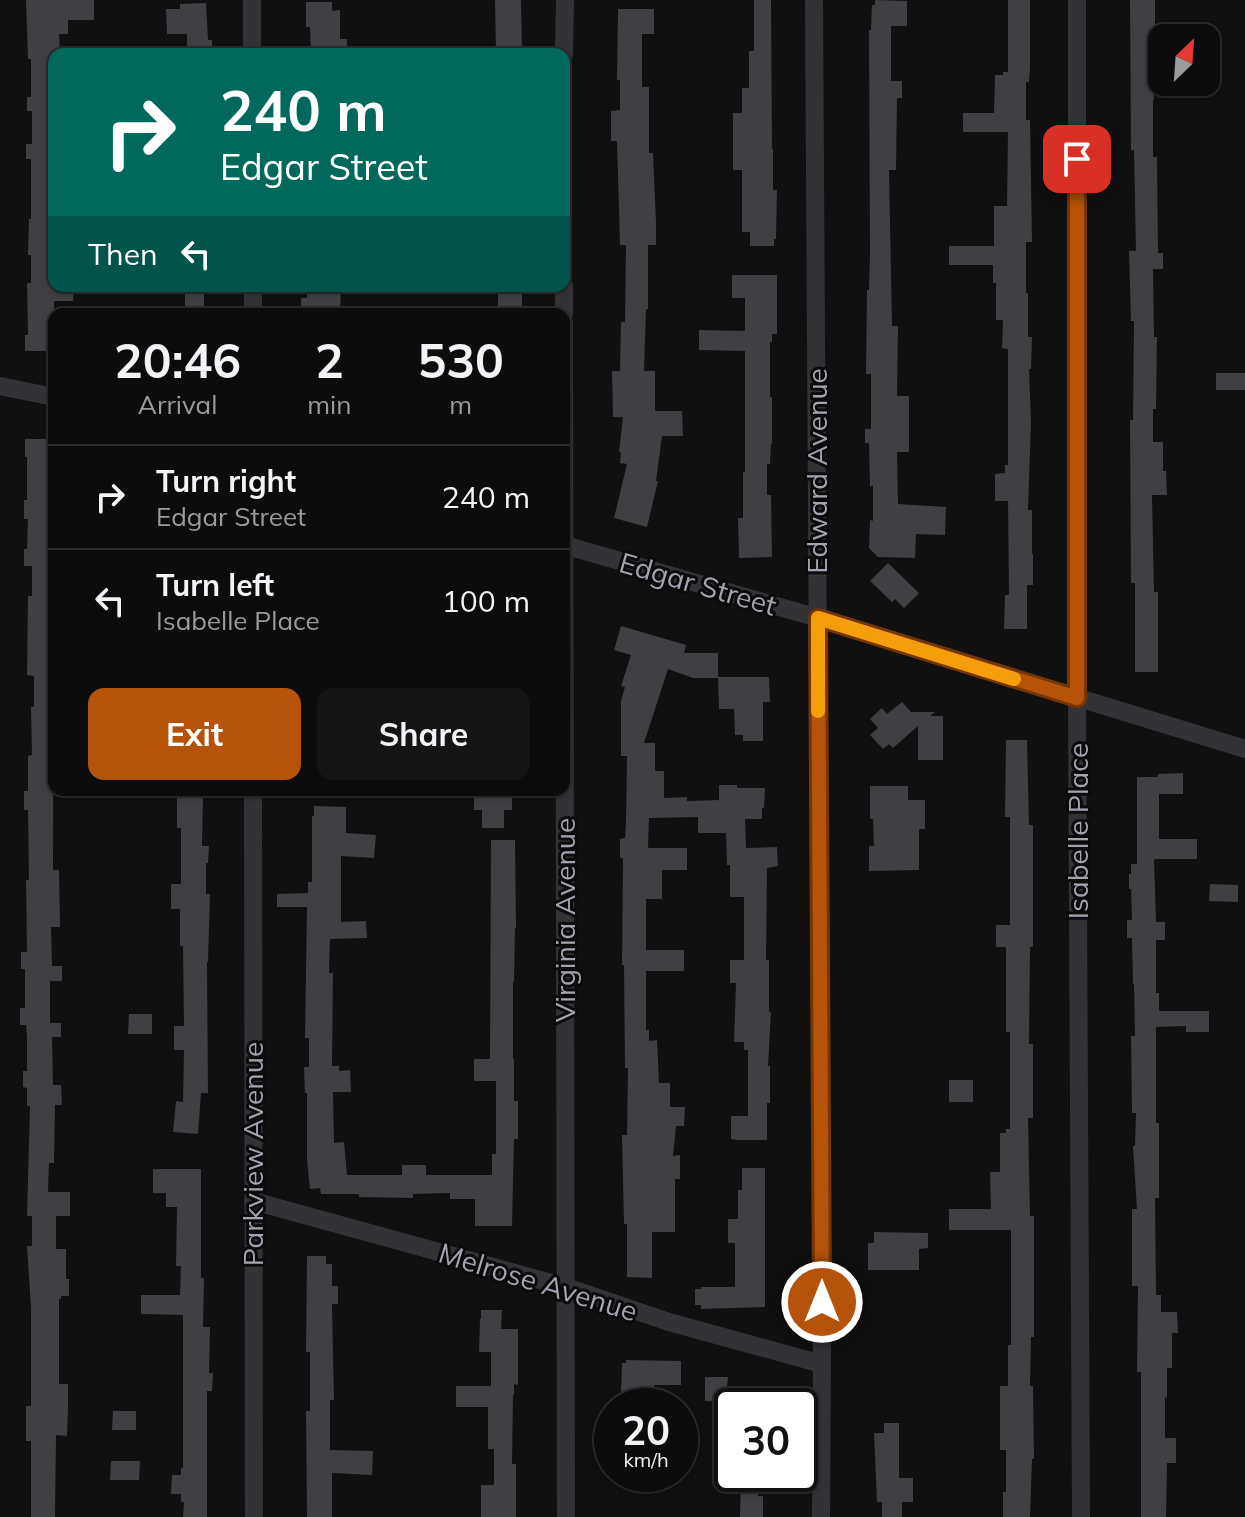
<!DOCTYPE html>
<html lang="en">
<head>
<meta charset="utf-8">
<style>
	body { margin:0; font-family:Mulish,sans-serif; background:#151516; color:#f1f3f6; height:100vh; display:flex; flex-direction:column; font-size:30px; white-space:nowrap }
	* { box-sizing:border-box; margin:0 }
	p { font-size:26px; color:#9a9b9d }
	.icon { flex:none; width:44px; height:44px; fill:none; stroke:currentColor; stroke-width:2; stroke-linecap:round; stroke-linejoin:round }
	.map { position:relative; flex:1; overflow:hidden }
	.panel { position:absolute; left:48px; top:308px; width:522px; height:488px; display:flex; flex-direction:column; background:#0c0c0d; border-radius:16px; box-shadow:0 2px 6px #0004,0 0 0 2px #2c2c2e }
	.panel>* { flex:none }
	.banner { position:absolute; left:48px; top:48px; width:522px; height:244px; border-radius:16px; box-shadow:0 2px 6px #0004,0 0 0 2px #2c2c2e; background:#00695c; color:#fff; overflow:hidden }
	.needle { width:52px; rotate:25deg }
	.buttons { position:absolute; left:1148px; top:24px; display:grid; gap:16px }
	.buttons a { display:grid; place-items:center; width:72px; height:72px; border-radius:16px; background:#0c0c0d; box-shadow:0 2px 6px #0004,0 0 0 2px #2c2c2e; font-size:40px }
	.speed { position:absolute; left:594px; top:1388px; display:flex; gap:16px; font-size:40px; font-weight:700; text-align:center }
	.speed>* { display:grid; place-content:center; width:104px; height:104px; border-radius:50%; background:#0c0c0d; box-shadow:0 2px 6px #0004,0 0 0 2px #2c2c2e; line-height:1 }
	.speed small { font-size:20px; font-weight:400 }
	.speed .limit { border:4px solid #111; border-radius:12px; background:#fff; color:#111 }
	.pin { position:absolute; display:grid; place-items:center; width:68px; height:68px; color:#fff; margin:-34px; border-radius:16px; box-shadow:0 4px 12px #0006 }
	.me { position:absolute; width:88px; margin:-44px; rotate:0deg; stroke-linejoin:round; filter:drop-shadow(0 0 6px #0008) }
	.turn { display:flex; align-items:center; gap:28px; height:168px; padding:0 40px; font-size:36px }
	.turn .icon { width:104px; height:104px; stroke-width:2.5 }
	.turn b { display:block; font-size:56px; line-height:68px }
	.then { display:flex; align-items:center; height:76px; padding:0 40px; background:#0003; gap:16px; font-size:30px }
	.eta { display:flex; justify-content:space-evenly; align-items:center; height:136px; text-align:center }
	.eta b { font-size:48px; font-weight:700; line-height:56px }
	.action { display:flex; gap:16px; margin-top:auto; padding:16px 40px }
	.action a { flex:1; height:92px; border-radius:16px; background:#b45309; color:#fff; font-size:32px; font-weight:700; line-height:92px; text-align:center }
	.action a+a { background:#151516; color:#f1f3f6 }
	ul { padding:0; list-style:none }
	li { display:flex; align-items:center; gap:24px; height:104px; padding:0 40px; border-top:2px solid #2c2c2e }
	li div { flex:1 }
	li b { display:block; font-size:30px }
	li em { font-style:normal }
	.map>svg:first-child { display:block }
	.building { fill:#3f3f44 }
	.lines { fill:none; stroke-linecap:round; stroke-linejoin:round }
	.minor { stroke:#333337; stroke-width:18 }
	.route-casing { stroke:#753606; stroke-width:20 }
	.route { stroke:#b45309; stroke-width:14 }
	.slow { stroke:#f59e0b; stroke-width:14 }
	.labels { text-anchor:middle; stroke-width:6; stroke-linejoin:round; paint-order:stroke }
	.street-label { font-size:28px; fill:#a2a4b1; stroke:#0b0b0c }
</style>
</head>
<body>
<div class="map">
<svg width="1245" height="1517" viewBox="0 0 1245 1517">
	<rect width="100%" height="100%" fill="#101011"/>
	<path class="building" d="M26 0H94V20H68V34H59L60 54H54L52 266H54V286H74L73 301H54V351H25V335H28L27 283H31V255H28L29 219H31V159H26V144H32V111H27V97H31V59H28Z
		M495 0H521L522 50H496Z
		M754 0H771L772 149H773V190H777L776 239H774V246H750V232H742V170H733V113H742V88H749V51H754Z
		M875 0 907 1V26H891V81H902V98H897L896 170H889L892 326H898L897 396H909V452H897L898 504 946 507 945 535 916 534 915 558 878 557 869 548 870 520 873 521V486H870L869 443H865V429H871V374H866L867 290H869L870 254 869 30H871L872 5H875Z
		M1008 0H1030V67L1029 82H1026V120H1030L1032 242H1026V293H1028V337H1032L1031 369H1029L1031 422 1028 510H1032V554H1033V585H1027V629H1004L1005 595H1009L1008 501H995V474L1005 473V465H1008V349L1002 348 1003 320H996V283H993V265H949V246H994V206H1007L1008 132H963V113H994L995 75H1003V72H1008Z
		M1130 0H1155V30H1162V53L1153 57 1154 100H1153V157H1157L1158 253H1163V269H1153L1154 337H1157L1156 409H1153V442H1163V471H1166L1167 495H1152L1154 592H1158V672H1135V583H1131L1130 420H1133L1134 321H1131L1129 251H1136L1134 150H1131Z
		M306 2H332V11L340 10V39H347V54H311L310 27H306Z
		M206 3 208 40H212V54H187V34H167L166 9H180V4Z
		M618 9H654V34H642V87H649V153H653L656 222V245H648V309H646L644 371H655V411H682L683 436H662L656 481H658L647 527 614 518 627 464 620 463 621 452H619L623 417H613L612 371H620L621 322H625L626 245H620L617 141H611V111L620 110V80H617Z
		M732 275H777V334H772V342H770V397H772V444H771L770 464H767V495H771L772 557 739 558 738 518H743V472H745V351L699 350V330L745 331V298H732Z
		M185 286H204V314H185Z
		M307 286H341L340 314H301V298H307Z
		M498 288H522V314H498Z
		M1216 373H1245V390H1216Z
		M25 439H54L53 870H59L60 927H51L52 966H62V981H50V1023H61V1037H52L53 1085H61L62 1105H55L54 1163H49L48 1192H70V1216H56V1249H66V1279H69V1296H61V1299H59V1384H68V1409L67 1436 56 1435 55 1517H31V1441H26V1406H31V1308L27 1246H32V1216H27L30 1106H27V1088L23 1087V1071H27V1038L26 1025H20V1008H25V969H21V952H27L26 880H29L28 810H24V791H28V756L32 755 31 707H34V676L27 675 28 596H32V566H24V549H27L28 519H24V500H27V457H25Z
		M888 563 919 593 904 608 895 599 892 602 870 581Z
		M621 626 686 645 684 653H718V677H769L770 702H763V741H743V735H735L734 709H719L718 678H693L668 669 644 743H655V771H664V798L687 797V801L719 800V785H737V788H765L764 808H762V819H745L746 848 777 847 778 866 767 868 766 960H769V1012H771L768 1066H770V1103H767V1140H737L731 1139V1116H748V1050H744V1042H734L736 983H730V960H744V897H730V865H727L726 833H698V817L649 818 648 848H687V870H662V899H646V950H684V971H646V1030H649V1041L657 1040 659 1083H670V1107H685L684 1126H676L673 1156 680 1155V1179H675V1232H652V1278L627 1277V1224H624L622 1135H627L628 1068H625L624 965H622L623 858H620V839L625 838 626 823 627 756H621V701L625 687 621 686 631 655 614 650Z
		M902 702 911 712H935L930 716H943V760H918V726L893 748 889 744 883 749 870 735 878 728 870 719 882 708 887 714Z
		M1006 740H1027L1029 825H1033V947H1030L1029 1044H1033V1118H1028L1030 1216H1034V1337H1031L1030 1386H1033L1034 1459H1032L1030 1517H1003V1492H1006V1450H1000V1386H1008V1345H1011V1230H949V1209H991L990 1172H1000V1133H1006V1129H1010V1032H1006V947H996V925H1010V817H1005Z
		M1183 773V794H1159V839H1197V859H1154L1156 922H1165V940H1156V993H1159V1011H1209V1032H1186V1026L1156 1027V1123H1159V1198H1155L1156 1295H1161V1312H1177L1178 1333H1172V1368H1167V1398L1165 1397V1438H1176V1463H1167L1166 1517H1141V1372H1137L1138 1286H1132V1209H1137L1133 1146H1135L1136 1113H1132L1131 1036H1135L1134 984H1133L1132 940V938H1127V920H1132L1131 889H1129V874H1131V864H1137V777H1158V774Z
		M870 786H908V800H925V829H919V870L869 871V846H874L873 819H870Z
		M474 790H512V810H504V828H482V810H474Z
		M177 795 203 796 202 846H209L208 863H206V894H210L208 962H207L208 1093H201L198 1134 173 1132 176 1101 183 1102 184 1050H174V1026H184L183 946H180V909H171V884H181V828H177Z
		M314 806 346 807V833L376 835 374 858 341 856V922L366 921 367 938 330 939 329 973H333L332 1066H339V1071L350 1070 351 1092H333L334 1143 344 1142 347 1175H402V1165H426V1175H492V1154H496V1081H474V1059H490L491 840H515L516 928H515L514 982H513V1059H514V1101H518V1139H514L512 1226H475V1199H450V1193L413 1194V1198L359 1197V1194H321L320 1188 310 1189 307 1159V1093H305L304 1067H309V1038H305L307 907H277V894L308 893V882H312V816H314Z
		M1210 884 1238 885V902L1209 901Z
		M129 1014H152V1034H128Z
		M949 1080H973V1102H949Z
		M742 1168H765V1307L701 1309V1305H695V1289H701V1287H735V1243H728V1219H738V1190H742Z
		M153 1169H201V1278H204L203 1327H210L209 1373H213L212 1391H207V1517H183L184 1502H181V1494H171L172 1475H181V1468H183V1315L141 1314V1295H180L181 1266H176L177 1207H166V1193H153Z
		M874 1232 928 1233V1248L919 1249V1270H868V1243H874Z
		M307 1256H326V1264H332V1286H338V1304H332L334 1400H330V1450L373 1451 372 1475 332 1473V1517H307L306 1411H310V1352H306Z
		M481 1310H502L501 1329H518V1385L514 1384V1395H513L512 1464H516V1517H481V1485H494V1449H488V1407H456V1386H491V1352H479L480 1319H481Z
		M626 1360 681 1361V1385H654V1401L627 1400V1395H621L622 1363H626Z
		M705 1377H728L727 1386H755V1402L705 1401Z
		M113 1411H136V1430H112Z
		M884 1423H899V1478H913V1502H902V1517H882V1502H877L874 1433H884Z
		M111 1461H140L139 1480H110Z
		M741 1474H758V1496H763V1517H740Z"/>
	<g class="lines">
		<path class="minor" d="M252 0V54
			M814 0 822 1364 821 1517
			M1077 0V698L1081 1517
			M564 54 565 0
			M253 286V314
			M564 286V314
			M564 323 566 1517
			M0 386 54 397
			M564 545 818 618 1245 749
			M253 790 254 1517
			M253 1201 566 1287 669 1322 822 1364"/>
	</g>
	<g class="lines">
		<g class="route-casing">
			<path id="route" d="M822 1302 818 618 1077 698V159"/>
		</g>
		<use href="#route" class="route"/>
		<path class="slow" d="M818 711V618L1014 679"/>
	</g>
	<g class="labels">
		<g class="street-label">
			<text transform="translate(817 471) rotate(-90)" y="10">Edward Avenue</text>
			<text transform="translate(698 584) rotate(16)" y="10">Edgar Street</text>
			<text transform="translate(1078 831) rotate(-90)" y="10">Isabelle Place</text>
			<text transform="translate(565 920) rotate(-90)" y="10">Virginia Avenue</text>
			<text transform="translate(253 1154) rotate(-90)" y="10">Parkview Avenue</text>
			<text transform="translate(538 1282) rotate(17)" y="10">Melrose Avenue</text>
		</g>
	</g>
</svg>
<div class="buttons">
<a><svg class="needle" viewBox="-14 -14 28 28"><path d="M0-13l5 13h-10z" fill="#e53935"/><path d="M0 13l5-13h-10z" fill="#9a9b9d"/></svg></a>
</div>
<div class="speed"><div>20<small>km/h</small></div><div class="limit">30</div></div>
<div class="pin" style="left:1077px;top:159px;background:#d93025"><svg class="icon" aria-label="arrive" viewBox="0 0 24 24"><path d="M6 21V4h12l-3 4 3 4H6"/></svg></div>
<svg class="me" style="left:822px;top:1302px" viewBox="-20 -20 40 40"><circle r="17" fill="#b45309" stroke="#fff" stroke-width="3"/><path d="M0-11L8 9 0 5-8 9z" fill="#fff"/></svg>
<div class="banner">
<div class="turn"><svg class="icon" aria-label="right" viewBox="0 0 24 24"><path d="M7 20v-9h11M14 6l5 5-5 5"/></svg><div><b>240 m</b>Edgar Street</div></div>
<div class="then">Then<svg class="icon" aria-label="left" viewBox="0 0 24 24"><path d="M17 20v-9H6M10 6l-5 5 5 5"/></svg></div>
</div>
<section class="panel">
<div class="eta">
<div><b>20:46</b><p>Arrival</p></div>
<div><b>2</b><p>min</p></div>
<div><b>530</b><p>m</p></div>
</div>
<ul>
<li><svg class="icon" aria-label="right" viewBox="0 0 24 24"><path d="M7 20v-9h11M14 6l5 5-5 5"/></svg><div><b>Turn right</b><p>Edgar Street</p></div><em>240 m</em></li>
<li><svg class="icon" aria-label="left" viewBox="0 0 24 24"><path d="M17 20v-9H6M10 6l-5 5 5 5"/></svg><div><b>Turn left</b><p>Isabelle Place</p></div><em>100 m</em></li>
</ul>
<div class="action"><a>Exit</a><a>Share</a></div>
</section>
</div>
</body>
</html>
